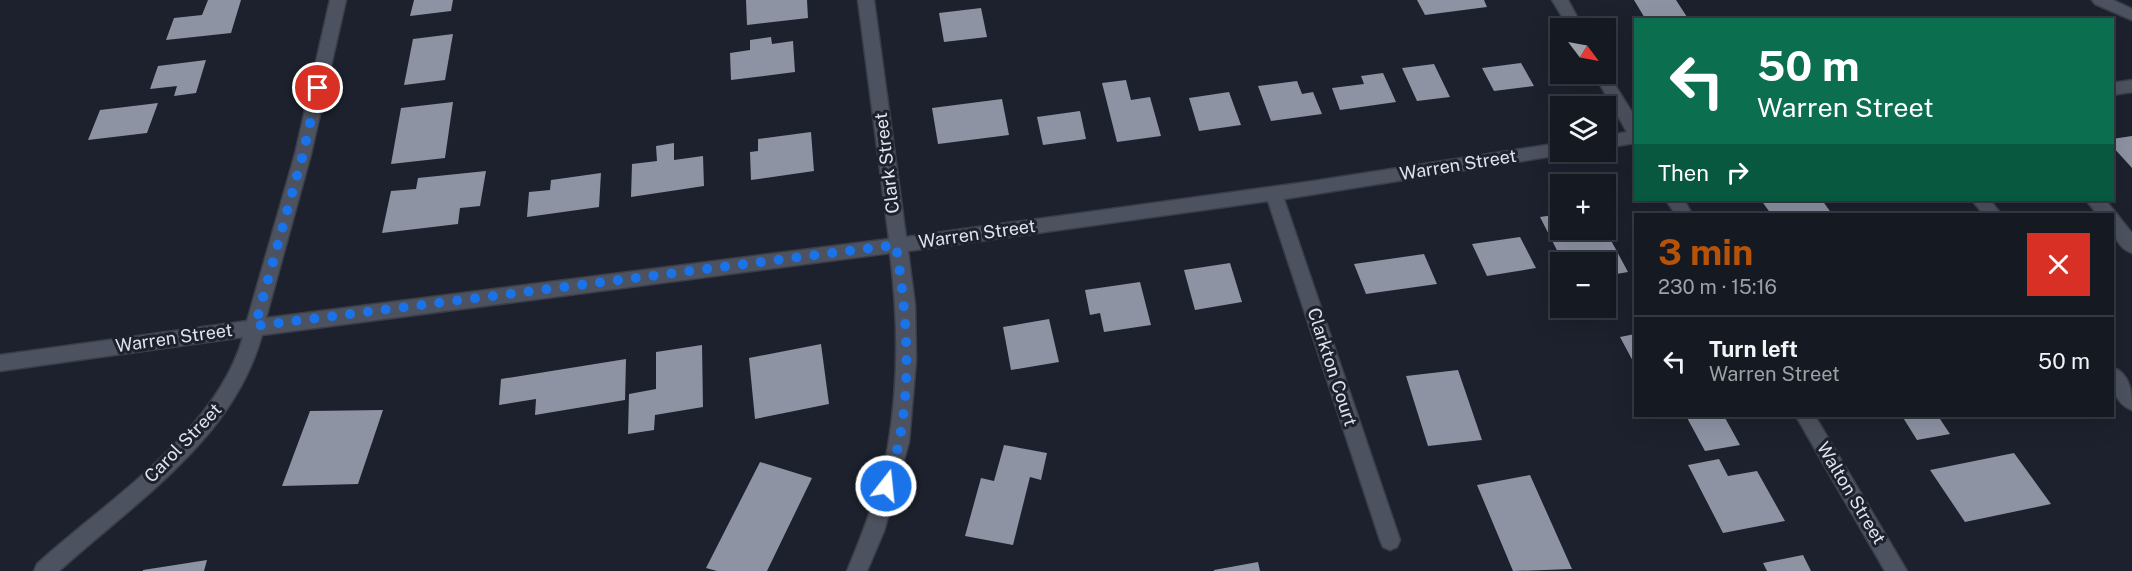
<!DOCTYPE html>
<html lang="en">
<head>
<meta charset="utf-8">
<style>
	body { margin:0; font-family:"Public Sans",sans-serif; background:#22262f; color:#f1f3f6; height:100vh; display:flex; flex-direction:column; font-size:22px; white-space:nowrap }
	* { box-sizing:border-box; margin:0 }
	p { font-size:20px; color:#9da0a5 }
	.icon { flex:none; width:33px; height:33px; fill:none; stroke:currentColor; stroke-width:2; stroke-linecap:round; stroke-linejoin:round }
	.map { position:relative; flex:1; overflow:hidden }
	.drawer { position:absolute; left:1634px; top:213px; width:480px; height:204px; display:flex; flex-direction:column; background:#151922; border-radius:0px; box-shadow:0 6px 24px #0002,0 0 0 2px #343840 }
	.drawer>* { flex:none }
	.hud { position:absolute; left:1634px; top:18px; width:480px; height:183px; border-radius:0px; box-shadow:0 6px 24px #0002,0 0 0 2px #343840; background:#0b6e4f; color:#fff; overflow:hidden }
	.needle { width:39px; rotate:122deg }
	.buttons { position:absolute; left:1550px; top:18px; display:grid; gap:12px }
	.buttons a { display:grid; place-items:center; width:66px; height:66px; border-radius:0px; background:#151922; box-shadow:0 6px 24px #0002,0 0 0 2px #343840; font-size:30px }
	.pin { position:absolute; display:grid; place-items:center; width:51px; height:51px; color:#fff; margin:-26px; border:3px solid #fff; border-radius:50%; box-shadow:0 2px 6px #0007 }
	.me { position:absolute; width:66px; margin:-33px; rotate:16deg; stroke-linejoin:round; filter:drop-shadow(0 0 4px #0008) }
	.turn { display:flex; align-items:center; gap:21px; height:126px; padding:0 24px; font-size:27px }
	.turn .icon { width:78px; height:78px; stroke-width:2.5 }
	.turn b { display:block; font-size:42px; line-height:51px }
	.then { display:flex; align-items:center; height:57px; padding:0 24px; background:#0003; gap:12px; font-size:22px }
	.round { display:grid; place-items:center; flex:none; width:63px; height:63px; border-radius:0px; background:#22262f }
	.overview { display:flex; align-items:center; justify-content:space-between; height:102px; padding:0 24px }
	h1 { font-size:36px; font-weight:700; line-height:45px; color:#b45309 }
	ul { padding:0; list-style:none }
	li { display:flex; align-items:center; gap:18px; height:90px; padding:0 24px; border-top:2px solid #343840 }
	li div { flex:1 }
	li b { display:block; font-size:22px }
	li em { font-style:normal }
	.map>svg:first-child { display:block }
	.building { fill:#8d93a3 }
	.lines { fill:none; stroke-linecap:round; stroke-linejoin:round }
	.lane-casing { stroke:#3b3e48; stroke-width:3 }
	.street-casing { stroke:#3b3e48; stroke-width:3 }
	.lane { fill:#4d5260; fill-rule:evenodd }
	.street { fill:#4d5260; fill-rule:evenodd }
	.route { stroke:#1a73e8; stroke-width:10; stroke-dasharray:0 18 }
	.labels { text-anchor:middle; stroke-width:6; stroke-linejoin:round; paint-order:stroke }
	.street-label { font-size:18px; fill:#dfe3eb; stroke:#1c212d }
</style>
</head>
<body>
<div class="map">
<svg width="2132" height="571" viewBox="0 0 2132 571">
	<rect width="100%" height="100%" fill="#1c212d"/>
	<path class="building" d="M208 0H241L231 33 166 40 174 18 202 15Z
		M414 0H453L451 11 410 16Z
		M746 0H807L808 18 747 25Z
		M1417 0H1484L1487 7 1425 15Z
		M1634 0H1676L1687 17 1646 20Z
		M981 8 987 37 944 42 939 13Z
		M453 34 445 80 404 85 413 39Z
		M771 37 772 44 793 41 795 72 731 80 730 53 750 50V40Z
		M206 60 196 93 174 96 177 86 150 89 158 66Z
		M1521 63 1534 86 1494 91 1482 68Z
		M1434 64 1450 97 1417 101 1402 68Z
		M1383 73 1396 102 1340 110 1332 88 1364 84 1361 76Z
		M1126 80 1131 100 1150 97 1161 136 1117 142 1102 83Z
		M1297 81 1302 94 1313 92 1322 114 1271 121 1258 86Z
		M1229 92 1241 125 1199 131 1189 98Z
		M1002 99 1009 135 938 144 932 108Z
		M453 102 445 158 391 164 401 108Z
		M158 103 147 133 88 140 100 110Z
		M1080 111 1086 139 1043 145 1037 117Z
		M811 132 814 171 751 180 750 152 758 151V139Z
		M2132 136V168L2112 146V139Z
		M674 143V160L703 156 704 186 631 197 632 164 657 161 656 146Z
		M486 171 480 206 460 208 458 224 382 233 391 191 416 189 418 178Z
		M601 173 599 207 527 217 529 192 550 190 551 180Z
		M1761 200H1822L1832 214H1771Z
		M1560 214V230H1576L1580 238 1607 233 1628 272 1605 276V262H1563L1540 217Z
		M1520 237 1536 268 1487 276 1472 244Z
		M1424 254 1437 284 1366 294 1354 264Z
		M1230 263 1242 302 1195 310 1184 270Z
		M1140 282 1151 325 1104 332 1100 313 1090 315 1085 290Z
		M1049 319 1059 362 1011 370 1003 327Z
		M1635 334V365L1620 337Z
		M821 344 829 404 755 419 749 358Z
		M702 345 703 407 655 415 654 430 628 434 629 394 656 389V352Z
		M626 359 625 400 535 415 536 399 499 405 501 379Z
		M1458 370 1482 440 1428 446 1406 376Z
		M383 410 358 484 282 486 310 411Z
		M1686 416H1724L1740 445 1705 451Z
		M1902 416H1938L1950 434 1917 440Z
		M1004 445 1047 453 1041 480 1030 477 1013 545 965 536 981 478 994 481Z
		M2014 453 2051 504 1965 522 1930 470Z
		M1719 459 1728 476 1757 471 1785 521 1723 533 1688 465Z
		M760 462 812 478 767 571H717L706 568Z
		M1530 475 1572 569 1513 571 1477 485Z
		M1803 555 1811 571H1767L1763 563Z
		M207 560 204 571H143V570Z
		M1258 562 1260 571H1214V570Z"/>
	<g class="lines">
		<g class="lane-casing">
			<path id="lane" d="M2132 80V92L2112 95V83Z
				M1972 200H1990L2001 214H1983Z
				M2086 200H2105C2115 211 2122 221 2132 233V253C2115 247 2112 230 2112 214H2097Z
				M2112 367C2131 374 2132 393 2132 410 2113 403 2112 384 2112 367Z"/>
		</g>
		<g class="street-casing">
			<path id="street" d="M330 0H346L311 154 266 318 889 239 858 0H874L906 237 1307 182 1560 143V152H1567L1560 155 1284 199 1400 540 1397 547 1390 550 1383 547 1380 540 1268 201 908 251 915 305 916 360 909 442 884 531 867 571H847C863 533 883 481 889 440 899 377 898 316 890 253L262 335C233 440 135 502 59 571H34L37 564C107 500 216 433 243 337L0 371V355L247 321 295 154Z
				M1552 0H1568L1583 28H1569Z
				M2092 0H2113L2132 9V20L2095 4Z
				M1605 69 1635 117V143L1605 148V136L1627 132 1594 74H1605Z
				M1666 200H1684L1692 214H1675Z
				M1796 416H1815L1907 571H1885Z"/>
		</g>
		<use href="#lane" class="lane"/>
		<use href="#street" class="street"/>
	</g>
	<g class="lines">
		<path class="route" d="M318 88 303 154 255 326 896 245C906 310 912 376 899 442 896 457 890 472 886 486"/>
	</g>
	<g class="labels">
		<g class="street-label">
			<text transform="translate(887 163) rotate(-97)" y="6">Clark Street</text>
			<text transform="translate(1458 165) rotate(-9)" y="6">Warren Street</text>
			<text transform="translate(977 234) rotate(-8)" y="6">Warren Street</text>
			<text transform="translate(174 338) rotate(-8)" y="6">Warren Street</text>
			<text transform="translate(1332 367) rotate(72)" y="6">Clarkton Court</text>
			<text transform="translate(183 443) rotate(-46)" y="6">Carol Street</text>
			<text transform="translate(1851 493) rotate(59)" y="6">Walton Street</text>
		</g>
	</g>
</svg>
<div class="buttons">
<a><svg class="needle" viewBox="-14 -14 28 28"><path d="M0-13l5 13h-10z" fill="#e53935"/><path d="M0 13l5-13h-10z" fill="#9da0a5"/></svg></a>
<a><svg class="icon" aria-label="layers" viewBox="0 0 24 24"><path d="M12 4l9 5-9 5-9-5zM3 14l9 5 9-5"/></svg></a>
<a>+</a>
<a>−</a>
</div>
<div class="pin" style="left:318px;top:88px;background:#d93025"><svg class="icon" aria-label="arrive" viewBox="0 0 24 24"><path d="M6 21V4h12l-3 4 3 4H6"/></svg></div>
<svg class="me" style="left:886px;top:486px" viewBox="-20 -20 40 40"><circle r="17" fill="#1a73e8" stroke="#fff" stroke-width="3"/><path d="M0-11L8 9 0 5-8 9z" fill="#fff"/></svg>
<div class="hud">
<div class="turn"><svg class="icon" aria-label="left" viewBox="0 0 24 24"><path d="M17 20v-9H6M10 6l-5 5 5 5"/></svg><div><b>50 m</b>Warren Street</div></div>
<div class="then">Then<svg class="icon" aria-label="right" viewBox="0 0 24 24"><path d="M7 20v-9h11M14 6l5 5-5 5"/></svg></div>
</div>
<section class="drawer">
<div class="overview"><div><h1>3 min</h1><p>230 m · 15:16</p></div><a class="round" style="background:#d93025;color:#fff"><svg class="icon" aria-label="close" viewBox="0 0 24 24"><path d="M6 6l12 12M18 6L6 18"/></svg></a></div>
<ul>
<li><svg class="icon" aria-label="left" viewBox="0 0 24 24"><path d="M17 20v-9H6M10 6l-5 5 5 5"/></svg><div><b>Turn left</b><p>Warren Street</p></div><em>50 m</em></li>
</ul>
</section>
</div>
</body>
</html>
